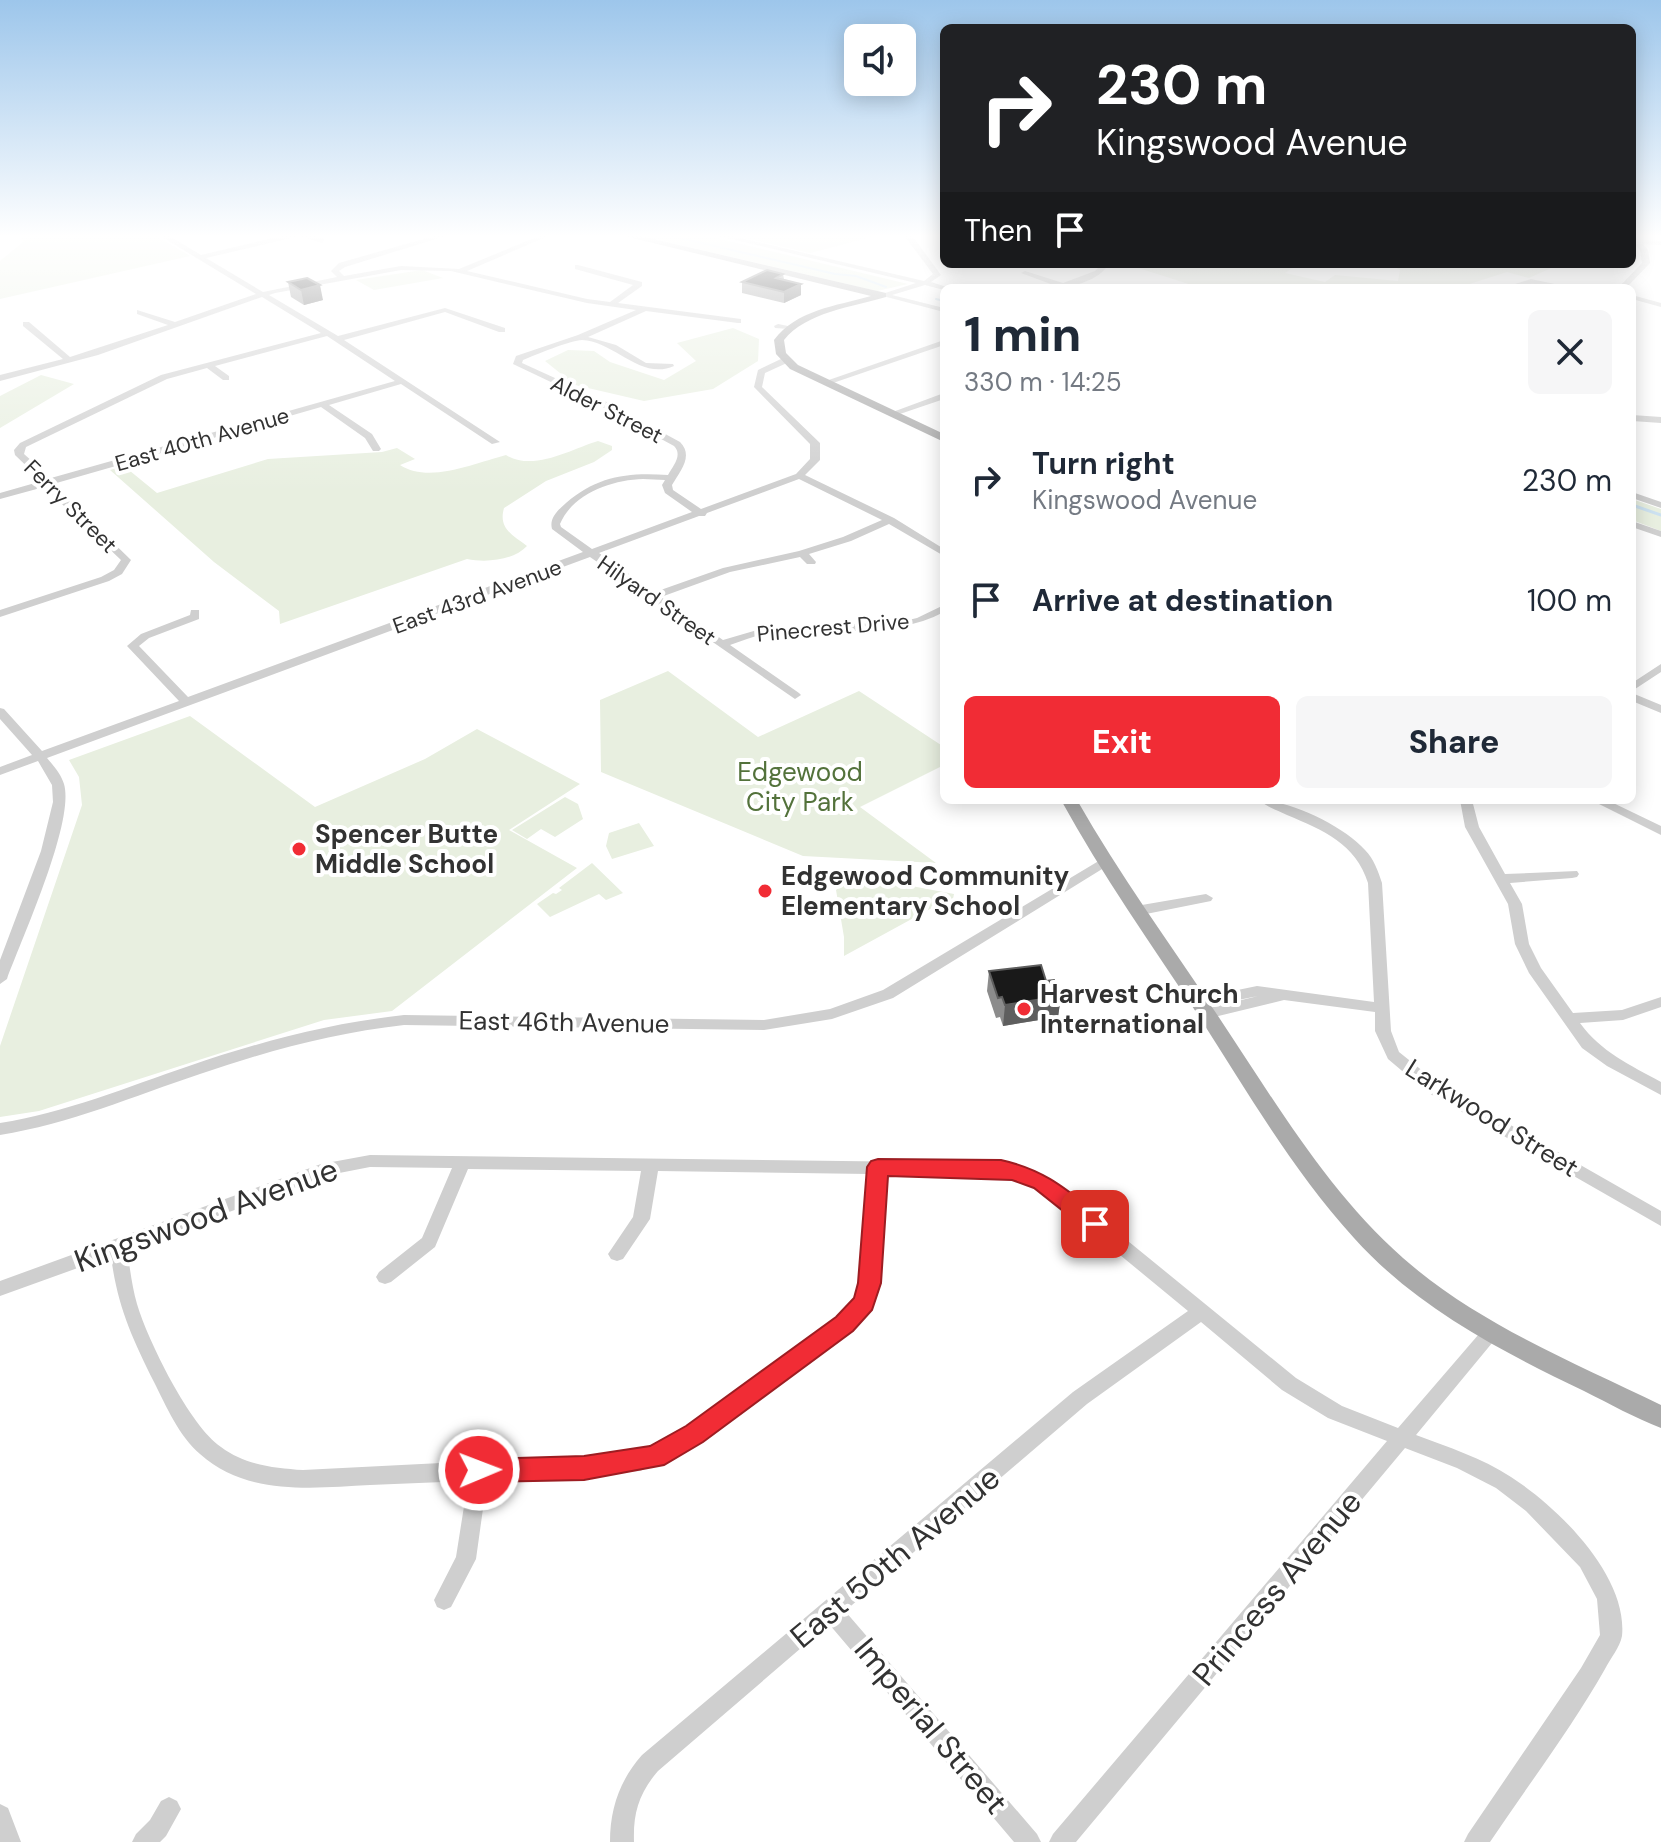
<!DOCTYPE html>
<html lang="en">
<head>
<meta charset="utf-8">
<style>
	body { margin:0; font-family:"DM Sans",sans-serif; background:#f6f6f7; color:#1f2937; height:100vh; display:flex; flex-direction:column; font-size:30px; white-space:nowrap }
	* { box-sizing:border-box; margin:0 }
	p { font-size:26px; color:#747a83 }
	.icon { flex:none; width:44px; height:44px; fill:none; stroke:currentColor; stroke-width:2; stroke-linecap:round; stroke-linejoin:round }
	.map { position:relative; flex:1; overflow:hidden }
	.panel { position:absolute; left:940px; top:284px; width:696px; height:520px; display:flex; flex-direction:column; background:#fff; border-radius:12px; box-shadow:0 4px 20px #0003 }
	.panel>* { flex:none }
	.banner { position:absolute; left:940px; top:24px; width:696px; height:244px; border-radius:12px; box-shadow:0 4px 20px #0003; background:#202124; color:#fff; overflow:hidden }
	.tools { position:absolute; left:844px; top:24px; display:grid; gap:16px }
	.tools a { display:grid; place-items:center; width:72px; height:72px; border-radius:12px; background:#fff; box-shadow:0 4px 20px #0003; font-size:40px }
	.pin { position:absolute; display:grid; place-items:center; width:68px; height:68px; color:#fff; margin:-34px; border-radius:16px; box-shadow:0 4px 12px #0006 }
	.me { position:absolute; width:88px; margin:-44px; rotate:89deg; stroke-linejoin:round; filter:drop-shadow(0 0 6px #0008) }
	.turn { display:flex; align-items:center; gap:28px; height:168px; padding:0 24px; font-size:36px }
	.turn .icon { width:104px; height:104px; stroke-width:2.5 }
	.turn b { display:block; font-size:56px; line-height:68px }
	.then { display:flex; align-items:center; height:76px; padding:0 24px; background:#0003; gap:16px; font-size:30px }
	.round { display:grid; place-items:center; flex:none; width:84px; height:84px; border-radius:12px; background:#f6f6f7 }
	.headline { display:flex; align-items:center; justify-content:space-between; height:136px; padding:0 24px }
	h1 { font-size:48px; font-weight:800; line-height:60px }
	.cta { display:flex; gap:16px; margin-top:auto; padding:16px 24px }
	.cta a { flex:1; height:92px; border-radius:12px; background:#f12c35; color:#fff; font-size:32px; font-weight:800; line-height:92px; text-align:center }
	.cta a+a { background:#f6f6f7; color:#1f2937 }
	ul { padding:0; list-style:none }
	li { display:flex; align-items:center; gap:24px; height:120px; padding:0 24px }
	li div { flex:1 }
	li b { display:block; font-size:30px }
	li em { font-style:normal }
	.map>svg:first-child { display:block }
	.green { fill:#e8efe0 }
	.lines { fill:none; stroke-linecap:round; stroke-linejoin:round }
	.stream-far1 { stroke:#cce1f0; stroke-width:2 }
	.stream { stroke:#cce1f0; stroke-width:3 }
	.minor { fill:#cfcfcf; fill-rule:evenodd }
	.major { fill:#aaa; fill-rule:evenodd }
	.wall { fill:#8c8c8c }
	.shaded-wall { fill:#5e5e5e }
	.building { fill:#191919; stroke:#5e5e5e; stroke-width:2 }
	.route { fill:#f12c35; stroke:#9d1d22; stroke-width:2 }
	.poi-dot { fill:#f12c35; stroke:#fff; stroke-width:3 }
	.labels { text-anchor:middle; stroke-width:8; stroke-linejoin:round; paint-order:stroke }
	.far-street-label { font-size:22px; fill:#323232; stroke:#fff }
	.park-label { font-size:26px; fill:#53723b; stroke:#fff }
	.poi-label { font-size:26px; font-weight:bold; fill:#323232; stroke:#fff; text-anchor:start }
	.street-label { font-size:26px; fill:#323232; stroke:#fff }
	.near-street-label { font-size:32px; fill:#323232; stroke:#fff }
</style>
</head>
<body>
<div class="map">
<svg width="1661" height="1842" viewBox="0 0 1661 1842">
	<rect width="100%" height="100%" fill="#fff"/>
	<path class="green" d="M20 234H153L190 256 0 299V261L23 242Z
		M634 234H700L908 284 877 291Z
		M727 234H884L810 253Z
		M1126 264H1294L1297 265 1285 273 1325 282 1335 275 1398 281 1400 270 1390 264 1558 265 1529 278 1507 272 1457 288H1201Z
		M422 270 443 278 374 290 356 280Z
		M733 328 759 339 758 361 713 389 644 401 575 385 545 361 568 350 594 351 610 362 664 380 696 361 677 343Z
		M41 375 74 384 0 428V396Z
		M598 441 612 446V450L594 462 546 481 504 508C498 529 513 535 527 546 514 560 487 563 467 559L280 624 279 611 214 562 110 470 124 466 157 493 268 459 382 452 397 448 415 459 400 465C429 484 475 463 506 455 534 472 571 449 598 441Z
		M1632 499 1661 509V531L1632 520Z
		M668 671 758 737 859 691 944 747V765L860 807 936 863 803 856 601 772 600 700Z
		M190 716 315 807 425 759 477 729 580 784 509 830 577 868 392 1011 324 1020 39 1111 0 1117V1046L82 805 79 777 69 760Z
		M565 797 578 804 583 819 555 837 541 829 527 839 512 830Z
		M639 823 654 846 612 859 606 846 609 833Z
		M592 863 623 893 606 900 599 894 550 917 537 904 553 893 556 894 562 890 559 888Z
		M837 872 954 894 952 904 941 903 844 956V937L836 890 841 886 831 875Z"/>
	<g class="lines">
		<path class="stream-far1" d="M663 234 835 274 856 276 886 287
			M936 299 944 301"/>
		<path class="stream" d="M1632 505 1661 515"/>
		<path class="minor" d="M157 234H166L201 255 289 234H307L325 239 322 243 299 236 206 258 263 292 337 277 331 271 339 263 441 234H452L345 267 339 271 344 276 401 266 459 269 544 234H553L467 271 587 299 610 302 633 285 575 269V265H578L642 282V286L618 303 741 319V323H738L646 311 588 337 616 345 646 363 673 364 674 366C641 381 614 341 582 340 571 340 535 355 523 360L522 363 601 399 680 442C694 456 680 471 672 485L673 490 701 509 796 474 810 459V444L754 387 758 370 783 358H789V362L765 373 762 387 820 443V460L805 475 894 518 944 549V556L889 524 851 541 809 554 816 562 815 564H807L800 557 730 572 661 597 723 640 764 628 900 622 917 618 944 605V612C889 641 826 626 766 634 754 636 742 641 730 645L799 693 801 695 795 699 590 557 47 758C53 765 61 774 64 784 75 822 22 938 7 979L0 984V960L41 851 53 802 52 785 38 761 0 775V767L32 755 0 719V708L4 709 42 751 179 701 127 646 141 634 190 615 191 610H199V619L149 638 139 646 188 697 583 552 552 529C549 518 558 510 566 503 597 476 628 472 668 475 673 466 683 455 674 446L595 403 513 364 516 356 578 335 636 310 587 303 451 271 401 270 275 293 269 295 338 336 445 308 505 328V332H499L445 312 344 340 500 442 492 444 401 384 329 405 372 434 381 449 379 451H373L365 438 321 407 53 484 131 560 122 574 109 581 0 617V610L101 577 114 570 121 560 44 487 0 499V493L42 481 15 455 14 450 20 443 161 375 321 333 262 297 98 355 0 381V375L63 359 23 326V322H29L70 357 168 325 137 314V310L175 322 256 294ZM327 336 395 381 51 478 24 454 26 447 167 379 207 368 223 380H229V376L215 366ZM643 479 665 480 662 485 665 493 692 512 592 549 561 527 560 524C573 493 612 480 643 479ZM799 479 882 520 843 537 799 551 723 568 655 592 599 553 699 516H705L707 513Z
			M710 234H723L924 281 933 274 903 234H911L941 275 931 282 950 288 944 290 925 285 892 295 944 308V312L879 295 916 283Z
			M1632 235 1639 240 1661 241V245L1643 244 1648 250 1650 263 1626 288H1618L1642 263 1640 250 1632 241Z
			M1092 264H1101L1106 268C1096 281 1070 288 1054 288L1056 286 1021 273 1025 271 1063 283 1095 271 1098 268Z
			M1531 279 1564 286 1565 288C1553 288 1541 283 1530 284 1521 284 1513 288 1503 288Z
			M1178 284H1181V288H1169Z
			M1632 295 1661 303V307L1632 299Z
			M778 324 793 327 789 329 775 328 774 326Z
			M944 340V345L830 384 823 382Z
			M944 393V399L897 415 890 413Z
			M1632 415 1661 417V423L1632 421Z
			M1632 492 1661 502V508L1632 498Z
			M1632 521 1661 531V537L1632 527Z
			M1661 664V672L1632 691V683Z
			M1632 693 1661 705V713L1632 701Z
			M1259 800C1289 800 1344 826 1365 850 1374 859 1378 871 1382 883L1391 1031 1399 1052 1439 1084 1661 1211V1226L1427 1092 1388 1059 1375 1031V1012L1284 1000 1206 1019 1201 1018 1199 1014 1201 1010 1258 996 1199 1008 1194 1007 1192 1003 1194 999 1257 986 1374 1002 1368 883C1356 844 1323 830 1287 815 1277 810 1267 807 1259 800Z
			M1460 800H1472L1479 827 1505 874 1577 871 1579 874 1577 877 1572 878 1510 883 1522 904 1529 944 1541 968 1573 1013 1622 1010 1661 997V1007L1623 1020 1580 1023C1601 1052 1630 1065 1661 1082V1095L1607 1066 1582 1048 1529 973 1515 944 1508 904 1465 827Z
			M1591 800H1607L1661 826V835Z
			M1102 859 1107 860 1109 863 1107 866 893 998 832 1019 764 1030 404 1025C334 1033 267 1051 200 1074 134 1096 69 1124 0 1135V1123C65 1113 127 1087 189 1066 259 1042 330 1023 404 1015L764 1020 830 1009 883 990Z
			M1206 894 1213 898 1211 901 1136 916 1129 911 1136 906Z
			M370 1155 1001 1163 1036 1171 1058 1184 1296 1378 1342 1406 1398 1428 1485 1327 1491 1324 1497 1327 1500 1332 1497 1337 1416 1435C1448 1447 1482 1458 1511 1477 1558 1507 1628 1576 1622 1636 1620 1647 1610 1659 1605 1669 1571 1729 1528 1785 1490 1842H1464L1468 1834 1581 1668 1600 1635 1597 1599 1580 1567 1526 1511 1496 1488 1457 1468 1405 1448 1076 1842H1049L1053 1834 1387 1441 1328 1418 1282 1390 1201 1322 1087 1404 845 1611 1037 1834 1041 1842H1014L829 1624 658 1771C639 1793 633 1813 634 1842H610C610 1808 620 1780 642 1755L1073 1392 1188 1311 1046 1194 1025 1181 1001 1175 886 1174C884 1224 887 1274 862 1319L679 1454 640 1471 487 1480 476 1559 451 1607 444 1610 437 1607 434 1600 456 1557 468 1481C435 1482 402 1484 370 1485 313 1488 246 1496 200 1454 179 1436 166 1406 154 1382 132 1338 117 1305 111 1256L0 1296V1281L321 1164ZM370 1167 452 1168 422 1238 379 1272 376 1277 379 1282 385 1284 391 1282 435 1247 468 1169 641 1171 633 1217 608 1254 611 1259 617 1261 623 1259 650 1219 658 1171 869 1174C867 1218 872 1269 850 1309L665 1442 639 1453 303 1470C274 1468 245 1465 221 1447 190 1426 148 1341 137 1304 132 1287 130 1268 127 1250L329 1175Z
			M169 1797 177 1801 181 1809 166 1836 160 1842H132L136 1834 150 1820 161 1801Z
			M0 1804 8 1808 21 1842H0Z"/>
		<path class="major" d="M616 234H632L886 293V297C853 307 806 312 784 340L786 353 798 365 944 434V442L790 369 776 354 774 340C796 310 836 306 871 296Z
			M1061 800H1077C1119 874 1169 942 1216 1013 1273 1098 1326 1190 1403 1258 1478 1324 1573 1362 1661 1405V1428C1635 1418 1610 1404 1584 1391 1501 1351 1417 1308 1354 1238 1292 1170 1247 1091 1198 1015 1151 944 1102 875 1061 800Z"/>
	</g>
	<path class="wall" d="M783 274 784 279 801 284V295L784 303 742 293V282Z
		M288 282 323 300 304 305 291 297Z
		M989 971 1046 981 1061 996 1058 1017 1003 1026 1000 1017 996 1018 987 991Z"/>
	<path class="shaded-wall" d="M801 284V295L784 303V292Z
		M320 285 323 300 304 305 301 290Z
		M1061 996 1058 1017 1003 1026 1005 1005Z"/>
	<path class="building" d="M767 270 783 274 776 278 801 284 784 292 742 282Z
		M307 278 320 285 301 290 288 282Z
		M1041 965 1046 981 1054 980 1061 996 1005 1005 1002 997 998 998 989 971Z"/>
	<linearGradient id="sky" x2="0" y2="1"><stop stop-color="#9dc6eb"/><stop offset="0.48" stop-color="#fff"/><stop offset="1" stop-color="#fff" stop-opacity="0"/></linearGradient>
	<rect width="1661" height="492" fill="url(#sky)"/>
	<path class="route" d="M878 1159 1001 1160C1046 1170 1067 1190 1103 1218L1106 1224 1103 1230 1095 1233 1087 1230 1034 1188 1012 1180 888 1176 881 1283 872 1310 853 1331 703 1442 664 1465 584 1480 479 1482 470 1479 467 1470 470 1462 479 1459 584 1456 650 1446 686 1426 836 1317 854 1298 858 1283 867 1167 871 1161Z"/>
	<g class="poi-dot">
		<circle cx="299" cy="849" r="8"/>
		<circle cx="765" cy="891" r="8"/>
		<circle cx="1024" cy="1009" r="8"/>
	</g>
	<g class="labels">
		<g class="far-street-label">
			<text transform="translate(607 409) rotate(27)" y="8">Alder Street</text>
			<text transform="translate(202 439) rotate(-16)" y="8">East 40th Avenue</text>
			<text transform="translate(71 506) rotate(45)" y="8">Ferry Street</text>
			<text transform="translate(477 596) rotate(-20)" y="8">East 43rd Avenue</text>
			<text transform="translate(657 600) rotate(35)" y="8">Hilyard Street</text>
			<text transform="translate(833 627) rotate(-5)" y="8">Pinecrest Drive</text>
		</g>
		<g class="park-label">
			<text x="800" y="781">Edgewood<tspan x="800" dy="30">City Park</tspan></text>
		</g>
		<g class="poi-label">
			<text x="315" y="843">Spencer Butte<tspan x="315" dy="30">Middle School</tspan></text>
			<text x="781" y="885">Edgewood Community<tspan x="781" dy="30">Elementary School</tspan></text>
			<text x="1040" y="1003">Harvest Church<tspan x="1040" dy="30">International</tspan></text>
		</g>
		<g class="street-label">
			<text transform="translate(564 1022) rotate(1)" y="9">East 46th Avenue</text>
			<text transform="translate(1492 1118) rotate(32)" y="9">Larkwood Street</text>
		</g>
		<g class="near-street-label">
			<text transform="translate(206 1215) rotate(-20)" y="11">Kingswood Avenue</text>
			<text transform="translate(895 1557) rotate(-40)" y="11">East 50th Avenue</text>
			<text transform="translate(1277 1588) rotate(-50)" y="11">Princess Avenue</text>
			<text transform="translate(931 1726) rotate(50)" y="11">Imperial Street</text>
		</g>
	</g>
</svg>
<div class="tools">
<a><svg class="icon" aria-label="sound" viewBox="0 0 24 24"><path d="M4 9h4l5-4v14l-5-4H4zM17 9q2 3 0 6"/></svg></a>
</div>
<div class="pin" style="left:1095px;top:1224px;background:#d93025"><svg class="icon" aria-label="arrive" viewBox="0 0 24 24"><path d="M6 21V4h12l-3 4 3 4H6"/></svg></div>
<svg class="me" style="left:479px;top:1470px" viewBox="-20 -20 40 40"><circle r="17" fill="#f12c35" stroke="#fff" stroke-width="3"/><path d="M0-11L8 9 0 5-8 9z" fill="#fff"/></svg>
<div class="banner">
<div class="turn"><svg class="icon" aria-label="right" viewBox="0 0 24 24"><path d="M7 20v-9h11M14 6l5 5-5 5"/></svg><div><b>230 m</b>Kingswood Avenue</div></div>
<div class="then">Then<svg class="icon" aria-label="arrive" viewBox="0 0 24 24"><path d="M6 21V4h12l-3 4 3 4H6"/></svg></div>
</div>
<section class="panel">
<div class="headline"><div><h1>1 min</h1><p>330 m · 14:25</p></div><a class="round"><svg class="icon" aria-label="close" viewBox="0 0 24 24"><path d="M6 6l12 12M18 6L6 18"/></svg></a></div>
<ul>
<li><svg class="icon" aria-label="right" viewBox="0 0 24 24"><path d="M7 20v-9h11M14 6l5 5-5 5"/></svg><div><b>Turn right</b><p>Kingswood Avenue</p></div><em>230 m</em></li>
<li><svg class="icon" aria-label="arrive" viewBox="0 0 24 24"><path d="M6 21V4h12l-3 4 3 4H6"/></svg><div><b>Arrive at destination</b></div><em>100 m</em></li>
</ul>
<div class="cta"><a>Exit</a><a>Share</a></div>
</section>
</div>
</body>
</html>
